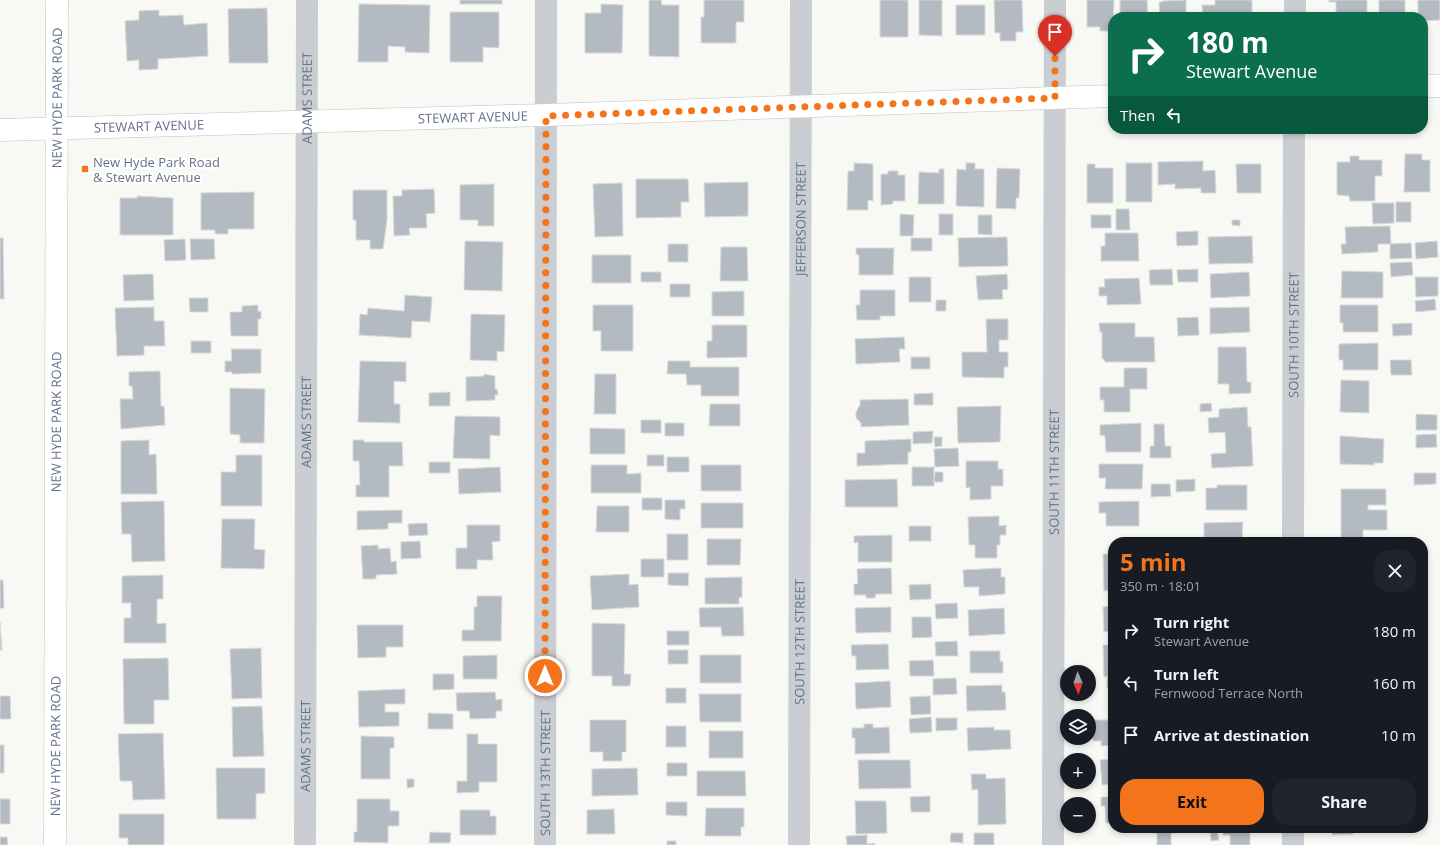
<!DOCTYPE html>
<html lang="en">
<head>
<meta charset="utf-8">
<style>
	body { margin:0; font-family:"Open Sans",sans-serif; background:#20242c; color:#f1f3f6; height:100vh; display:flex; flex-direction:column; font-size:15px; white-space:nowrap }
	* { box-sizing:border-box; margin:0 }
	p { font-size:13px; color:#9ea1a6 }
	.icon { flex:none; width:22px; height:22px; fill:none; stroke:currentColor; stroke-width:2; stroke-linecap:round; stroke-linejoin:round }
	.map { position:relative; flex:1; overflow:hidden }
	.drawer { position:absolute; left:1108px; top:537px; width:320px; height:296px; display:flex; flex-direction:column; background:#171b24; border-radius:16px; box-shadow:0 2px 6px #0003 }
	.drawer>* { flex:none }
	.hud { position:absolute; left:1108px; top:12px; width:320px; height:122px; border-radius:16px; box-shadow:0 2px 6px #0003; background:#0b6e4f; color:#fff; overflow:hidden }
	.needle { width:26px; rotate:178deg }
	.tools { position:absolute; left:1060px; top:665px; display:grid; gap:8px }
	.tools a { display:grid; place-items:center; width:36px; height:36px; border-radius:50%; background:#171b24; box-shadow:0 2px 6px #0003; font-size:20px }
	.pin { position:absolute; display:grid; place-items:center; width:34px; height:34px; color:#fff; margin:-41px -17px; border-radius:50% 50% 50% 0; rotate:-45deg; box-shadow:0 0 4px #0007 }
	.pin .icon { rotate:45deg }
	.me { position:absolute; width:44px; margin:-22px; rotate:0deg; stroke-linejoin:round; filter:drop-shadow(0 0 3px #0008) }
	.turn { display:flex; align-items:center; gap:14px; height:84px; padding:0 12px; font-size:18px }
	.turn .icon { width:52px; height:52px; stroke-width:2.5 }
	.turn b { display:block; font-size:28px; line-height:34px }
	.then { display:flex; align-items:center; height:38px; padding:0 12px; background:#0003; gap:8px; font-size:15px }
	.round { display:grid; place-items:center; flex:none; width:42px; height:42px; border-radius:16px; background:#20242c }
	.headline { display:flex; align-items:center; justify-content:space-between; height:68px; padding:0 12px }
	h1 { font-size:24px; font-weight:700; line-height:30px; color:#f3741b }
	.cta { display:flex; gap:8px; margin-top:auto; padding:8px 12px }
	.cta a { flex:1; height:46px; border-radius:16px; background:#f3741b; color:#111; font-size:16px; font-weight:700; line-height:46px; text-align:center }
	.cta a+a { background:#20242c; color:#f1f3f6 }
	ul { padding:0; list-style:none }
	li { display:flex; align-items:center; gap:12px; height:52px; padding:0 12px }
	li div { flex:1 }
	li b { display:block; font-size:15px }
	li em { font-style:normal }
	.map>svg:first-child { display:block }
	.building { fill:#b4bac2; stroke:#d9dad7 }
	.lines { fill:none; stroke-linecap:round; stroke-linejoin:round }
	.secondary-casing { stroke:#bcc0c6; stroke-width:23 }
	.street { stroke:#cacdd1; stroke-width:22 }
	.secondary { stroke:#fff; stroke-width:22 }
	.route { stroke:#f3741b; stroke-width:7; stroke-dasharray:0 12.6 }
	.poi-dot { fill:#f3741b; stroke:#fff; stroke-width:1.5 }
	.labels { text-anchor:middle; stroke-width:4; stroke-linejoin:round; paint-order:stroke }
	.street-label { font-size:13px; fill:#647289; stroke:#fff }
	.poi-label { font-size:13px; fill:#647289; stroke:#fff; text-anchor:start }
</style>
</head>
<body>
<div class="map">
<svg width="1440" height="845" viewBox="0 0 1440 845">
	<rect width="100%" height="100%" fill="#f8f8f5"/>
	<path class="building" d="M460 0H502V4H460Z
		M649 0H661L662 5H679V57L649 56Z
		M704 0H744V22H736V43H701V17H704Z
		M880 0H908V37H880Z
		M919 0H942V36L919 35Z
		M994 0H1022L1023 32H1016V41H1000V33H995Z
		M1087 0H1114L1113 31H1100V27H1087Z
		M1120 0H1147L1148 17H1120Z
		M1186 0V17H1160L1159 2H1163V1Z
		M1215 0H1252V17H1203L1202 5H1215Z
		M1329 0H1367V17H1336V2H1329Z
		M1379 0H1405V17H1379Z
		M1418 0H1440V20L1423 21V17H1418Z
		M359 4 430 5 429 53 405 52V47L388 46V62H358Z
		M601 4 623 5 622 53H585V13H601Z
		M956 5H985V35H956Z
		M267 8 268 63H229L228 9Z
		M159 10V16L183 15 184 25 207 23 208 56 158 59V69L139 70V60L127 61 125 21 139 20V11Z
		M450 12H499V48L483 47V62H450Z
		M1405 154H1422V160H1430V192H1404Z
		M1350 156H1359V160H1382V176H1375V201H1350L1349 196 1337 195V162H1350Z
		M1203 161V171L1215 170 1216 193H1201V188L1175 189V184L1158 185V162Z
		M854 163 873 164V201L868 200V210H847L848 171H854Z
		M966 163H975V169H984V207L956 206 957 169 966 170Z
		M1126 163H1152V202H1126Z
		M1087 164H1095V168H1113V203H1087Z
		M1236 164H1261V193H1237Z
		M997 168 1020 169 1019 198H1016V209L996 208Z
		M939 169H944V204H918L919 172 939 173Z
		M888 171H898V175H905V201H893V204L881 205V174H888Z
		M636 179H688L689 202H681V217L636 218Z
		M748 182V216L705 217 704 183Z
		M622 183 623 236 595 237 593 184Z
		M494 184V226H478V220H460V185Z
		M434 189 435 213 426 214 427 228H409L410 235 394 236 393 196H402V190Z
		M353 190H387V220L383 249H370V240H356V220H353Z
		M254 192V229H228V234H215V230H201V193Z
		M137 196 173 198V235H120V198H137Z
		M1396 202H1411V222H1396Z
		M1372 203H1394V223L1373 224Z
		M1116 209H1129L1130 230H1116Z
		M900 214 914 215 913 236H900Z
		M939 214H953V235H939Z
		M978 215H992V235L978 234Z
		M1091 215H1111V228H1091Z
		M1232 220H1240V226L1232 225Z
		M1390 226 1391 244H1378V252L1342 254 1341 244H1346L1345 227Z
		M1198 231V245L1177 246 1176 232Z
		M1105 233H1138L1139 261H1101V246H1105Z
		M1252 236 1253 263 1209 264 1208 237Z
		M1007 237 1008 266 959 267 958 238Z
		M0 238H3L4 299H0Z
		M911 238H932V251H911Z
		M185 239 186 260 165 261 164 240Z
		M190 239H214L215 259 191 260Z
		M465 241 503 242 502 291 464 290Z
		M1437 241 1438 257 1416 259 1415 243Z
		M1411 243 1412 258 1390 259V244Z
		M668 244H688V262H668Z
		M721 247H747L748 281H720Z
		M856 248H894L893 275H859V255L856 254Z
		M592 255H631V283H592Z
		M1412 262 1413 275 1391 277 1390 263Z
		M1172 269 1173 285H1150L1149 270Z
		M1198 269V282H1178L1177 270Z
		M1342 271 1383 272V298H1341Z
		M641 272H661V282H641Z
		M1249 272 1250 296 1211 298 1210 274Z
		M153 274 154 300 124 301 123 275Z
		M1007 274 1008 289 1002 290 1003 299 978 300 976 276Z
		M909 277H931V302H909Z
		M1415 277H1438V296L1416 297Z
		M1139 278 1141 304 1107 305V296H1099V287H1105L1104 279Z
		M670 284H690V297H670Z
		M860 290H895V316H880V320H857L856 305H860Z
		M744 291V316H712V292Z
		M405 295 432 297 430 322 412 321 411 338 359 335 360 314 367 315 368 308 404 311Z
		M189 298H208V312H190Z
		M1435 299 1436 310 1416 312 1415 301Z
		M936 300H946V311H936Z
		M258 305V312L261 311V319H258V336H231L230 312H242V306Z
		M593 305H633V351H601V331H593Z
		M1340 305H1378V332H1343V323H1340Z
		M154 307V321H164L165 346H144V355L117 356 115 308Z
		M1249 307 1250 332 1210 334V308Z
		M471 314 505 315 504 352 497 351V361L470 360Z
		M1198 317 1199 335 1178 336 1177 318Z
		M986 319H1008V340H999V352H1008V367H1004V378L962 377V352H987Z
		M1099 323H1135V337H1154L1155 362H1105L1104 359H1102V332H1100Z
		M1412 323V335L1393 336 1392 324Z
		M712 325H747V357L707 358V341H712Z
		M904 337 905 349H899L900 362 856 364 855 339Z
		M191 341H211V353H191Z
		M1378 343V370H1343V360H1339V344Z
		M1218 347H1246L1247 382H1251V393L1229 394V384H1218Z
		M231 349H261V373L232 374V372H225V361H232Z
		M911 357H930V369H911Z
		M1390 360H1411L1412 375H1391Z
		M360 361 406 362V382L394 381V404H400V423L358 422Z
		M668 361H690V367H739V396H701V385H687L686 374H667Z
		M1124 368H1147V389H1130V412H1104V400H1100V387H1124Z
		M160 371 161 406H164L165 425 121 429 120 399H133L132 386H129V372Z
		M484 374 495 376V389H497L498 395H495V400L466 401V377L484 376Z
		M595 374H616V414H594Z
		M1341 380 1369 381V413L1340 412Z
		M230 388 265 389 264 443H240V435L230 434Z
		M450 392V406H429V393Z
		M933 393V405H914V394Z
		M908 399 909 425 861 427V423L856 418V412L860 405V400Z
		M1211 403 1212 411 1200 412V404Z
		M710 404H740V426H709Z
		M1001 406 1000 442 958 443 957 407Z
		M1247 407 1248 427H1251L1253 466 1212 468 1211 454 1226 453 1225 432 1209 433 1208 418 1219 417V409Z
		M1416 414 1437 415V430H1416Z
		M455 416 500 417V436L490 435V459L453 458Z
		M641 420H661V433H641Z
		M665 423H684V436H665Z
		M1141 423V452H1106L1105 436 1100 435V425Z
		M1154 424H1164L1165 446H1171V458H1150V446H1154Z
		M590 428 625 429V454H590Z
		M933 431 932 443 913 444V432Z
		M1436 434 1437 447 1416 448V435Z
		M1340 436 1384 439 1383 463H1374V465L1340 464Z
		M934 437H942V446L935 447Z
		M911 439V452H908V464L857 466V453H865V441Z
		M149 440V455L156 454 157 494H121V441Z
		M353 440H364V442H402L403 466H389V497H356V485H360L359 461H353Z
		M958 448 959 466 935 467 934 449Z
		M236 455H262V506H221V472H236Z
		M647 455H664V466H647Z
		M667 457H689V472H667Z
		M966 461H998V469H1003V486H991V499L970 500V487L966 488Z
		M429 462H450V473H429Z
		M1099 464H1143L1142 489H1105L1106 478H1099Z
		M591 465H627V474L641 473V493H591Z
		M701 465H741V491H701Z
		M500 467 501 492 459 494 458 469Z
		M912 467H934V486H912Z
		M935 472H943V482H934Z
		M1414 473H1436V484L1414 485Z
		M897 479 898 507H845V480Z
		M1195 479V491L1176 492V480Z
		M1151 484H1170L1171 496 1151 497Z
		M1217 485H1247V510H1206V488H1217Z
		M1341 489H1386V505H1368V510H1387V530H1363V542H1341Z
		M642 498H662V510H642Z
		M665 500H685V509H680V520L665 519Z
		M164 501 165 561 132 562 131 534H122L121 502Z
		M1139 501V526H1106V513H1099V502Z
		M701 503H743V528H701Z
		M597 506H629V532H596Z
		M402 510V523H388V529L357 530V511Z
		M999 516V526L1006 525V535H1000V545H997V558H975V545H969L968 517Z
		M222 519H255L254 549 265 550 264 569 221 568Z
		M1243 522 1242 542H1204V523Z
		M427 523 428 535 409 536 408 524Z
		M467 525H500V541L492 542 493 560H477V569H456V548H467Z
		M909 526H931V541H909Z
		M667 534H688V560H667Z
		M892 535V562H858V542L854 543V536Z
		M707 539H741L740 565H707Z
		M420 541 421 558 401 559V542Z
		M378 545V549L390 548 391 562 396 561 397 574 376 575V579H363L361 546Z
		M1103 554H1113V590L1104 591Z
		M641 559H664V577H641Z
		M891 568 892 594H876L875 598H866V595H854V584H858L857 569Z
		M1001 568V577H1005V594L979 596V587H964L963 570Z
		M668 573H689L688 586 668 585Z
		M629 574V585L638 584 639 607 592 610 590 576Z
		M163 575V599H157V624L166 623V643H124V618H131V603H122V576Z
		M742 577V598L739 597V604H705V578Z
		M0 580H3L4 608H0Z
		M931 584V599L910 600 909 585Z
		M477 596H502L501 641H462V630H474V607H477Z
		M957 603 958 618 936 619 935 604Z
		M1113 606V631L1104 632 1103 607Z
		M743 607 744 636H722L721 627H700L699 608Z
		M891 607V632L856 633 855 608Z
		M1004 608 1005 634 969 636 968 610Z
		M912 617H931L932 637 912 638Z
		M0 622 2 650H0Z
		M592 623 625 624 624 674H631L630 686H612V676H592Z
		M357 625H403V647H386V657L358 658Z
		M667 631H689V645H667Z
		M957 641 958 656H936L935 642Z
		M888 644 889 669 856 670V656H852L851 645Z
		M1103 645H1113V688H1107V676L1104 677Z
		M261 648 262 698 232 699 230 649Z
		M668 650H688V664H668Z
		M970 651H1000V661L1003 662V673H970Z
		M497 655V679H463V656Z
		M700 655H741V683H700Z
		M168 658 169 700H154V724H124L123 659Z
		M933 660 934 676H910L909 661Z
		M433 674H454V689L433 690Z
		M956 678 957 694 933 695V679Z
		M890 681 891 707 856 709 855 683Z
		M1002 685V692H1005L1006 710 967 711 966 686Z
		M666 688H686V703H666Z
		M405 689V704H385V712H399V726L359 727 358 691Z
		M495 692 496 700 502 699V711H496V718L470 719 469 711H457L456 693Z
		M699 694H741V722H700Z
		M0 696H10L11 719H0Z
		M930 696 931 714 911 715 910 697Z
		M262 706 264 756 233 757 232 707Z
		M428 713 453 714V729H428Z
		M931 717 932 732 910 733 909 719Z
		M936 718H957V730L936 731Z
		M590 720H626V752H622V761H603V752H590Z
		M1092 720H1113V745L1101 746V741H1093Z
		M864 724H873V728L889 727 890 753 855 754V738H852V728H864Z
		M666 726H686V747H666Z
		M994 727V730H1010L1011 749 968 751 967 728Z
		M709 731H743V758H709Z
		M163 733 165 799 133 800 132 781H120L118 734Z
		M467 734H478V744H497V782H479V792L457 793V781H467Z
		M361 736 394 737V748H390V779H361Z
		M0 745H4V773H0Z
		M1113 759V784L1102 785 1100 760Z
		M858 760H910L911 788 859 789Z
		M667 763H687V776H667Z
		M216 768H265V793L256 794V819H217Z
		M637 768 638 795 592 796V769Z
		M697 771H745L746 796H697Z
		M971 774H986V779L1005 778 1006 824 978 825V789L972 790Z
		M407 779H414V787L407 788Z
		M930 796V812H911L910 797Z
		M1101 797H1113V823H1106L1105 806H1101Z
		M0 799H10V824H0Z
		M357 799H390V811H399V826H388V843L354 842V832H357Z
		M855 801H886L887 833 856 834Z
		M666 802H687V816L666 815Z
		M706 808H744V827H741V836H705Z
		M614 809 615 834H587V810Z
		M460 810H490V816H496V835H460Z
		M119 814H164V845H128V838H119Z
		M1157 828H1171V845H1157Z
		M1223 828H1250V845H1230V835H1223Z
		M1332 828H1353V834L1332 835Z
		M1217 830 1219 840 1211 841 1210 831Z
		M430 832 451 833 450 843H429Z
		M951 833H963V843L950 842Z
		M974 833H994V845H974Z
		M867 835V844L875 843V845H847L846 836Z
		M0 837H7L8 845H0Z
		M667 841H676V845H667Z"/>
	<g class="lines">
		<g class="secondary-casing">
			<g id="secondary">
				<path d="M1423 86H1440"/>
				<path id="s6" d="M0 130 546 115 1113 96"/>
				<path id="s7" d="M55 845 57 0"/>
			</g>
		</g>
		<g class="street">
			<path d="M1295 17V0"/>
			<path id="s1" d="M1293 542 1294 129"/>
			<path id="s2" d="M305 845 307 0"/>
			<path id="s3" d="M545 845 546 0"/>
			<path id="s4" d="M799 845 801 0"/>
			<path id="s5" d="M1053 845 1055 0"/>
			<path d="M1293 845V828"/>
		</g>
		<use href="#secondary" class="secondary"/>
	</g>
	<g class="lines">
		<path class="route" d="M545 676 546 116 1055 98V56"/>
	</g>
	<rect class="poi-dot" x="81" y="165" width="8" height="8" rx="2"/>
	<g class="labels">
		<g class="street-label">
			<text dy="5" stroke="none"><textPath href="#s7" startOffset="747">NEW HYDE PARK ROAD</textPath></text>
			<text dy="5" stroke="none"><textPath href="#s2" startOffset="747">ADAMS STREET</textPath></text>
			<text dy="5" stroke="none"><textPath href="#s6" startOffset="473">STEWART AVENUE</textPath></text>
			<text dy="5" stroke="none"><textPath href="#s6" startOffset="149">STEWART AVENUE</textPath></text>
			<text dy="5" stroke="none"><textPath href="#s4" startOffset="626">JEFFERSON STREET</textPath></text>
			<text dy="5" stroke="none"><textPath href="#s1" startOffset="207">SOUTH 10TH STREET</textPath></text>
			<text dy="5" stroke="none"><textPath href="#s2" startOffset="423">ADAMS STREET</textPath></text>
			<text dy="5" stroke="none"><textPath href="#s7" startOffset="423">NEW HYDE PARK ROAD</textPath></text>
			<text dy="5" stroke="none"><textPath href="#s5" startOffset="373">SOUTH 11TH STREET</textPath></text>
			<text dy="5" stroke="none"><textPath href="#s4" startOffset="203">SOUTH 12TH STREET</textPath></text>
			<text dy="5" stroke="none"><textPath href="#s7" startOffset="99">NEW HYDE PARK ROAD</textPath></text>
			<text dy="5" stroke="none"><textPath href="#s2" startOffset="99">ADAMS STREET</textPath></text>
			<text dy="5" stroke="none"><textPath href="#s3" startOffset="72">SOUTH 13TH STREET</textPath></text>
		</g>
		<g class="poi-label">
			<text x="93" y="167">New Hyde Park Road<tspan x="93" dy="15">&amp; Stewart Avenue</tspan></text>
		</g>
	</g>
</svg>
<div class="tools">
<a><svg class="needle" viewBox="-14 -14 28 28"><path d="M0-13l5 13h-10z" fill="#e53935"/><path d="M0 13l5-13h-10z" fill="#9ea1a6"/></svg></a>
<a><svg class="icon" aria-label="layers" viewBox="0 0 24 24"><path d="M12 4l9 5-9 5-9-5zM3 14l9 5 9-5"/></svg></a>
<a>+</a>
<a>−</a>
</div>
<div class="pin" style="left:1055px;top:56px;background:#d93025"><svg class="icon" aria-label="arrive" viewBox="0 0 24 24"><path d="M6 21V4h12l-3 4 3 4H6"/></svg></div>
<svg class="me" style="left:545px;top:676px" viewBox="-20 -20 40 40"><circle r="17" fill="#f3741b" stroke="#fff" stroke-width="3"/><path d="M0-11L8 9 0 5-8 9z" fill="#fff"/></svg>
<div class="hud">
<div class="turn"><svg class="icon" aria-label="right" viewBox="0 0 24 24"><path d="M7 20v-9h11M14 6l5 5-5 5"/></svg><div><b>180 m</b>Stewart Avenue</div></div>
<div class="then">Then<svg class="icon" aria-label="left" viewBox="0 0 24 24"><path d="M17 20v-9H6M10 6l-5 5 5 5"/></svg></div>
</div>
<section class="drawer">
<div class="headline"><div><h1>5 min</h1><p>350 m · 18:01</p></div><a class="round"><svg class="icon" aria-label="close" viewBox="0 0 24 24"><path d="M6 6l12 12M18 6L6 18"/></svg></a></div>
<ul>
<li><svg class="icon" aria-label="right" viewBox="0 0 24 24"><path d="M7 20v-9h11M14 6l5 5-5 5"/></svg><div><b>Turn right</b><p>Stewart Avenue</p></div><em>180 m</em></li>
<li><svg class="icon" aria-label="left" viewBox="0 0 24 24"><path d="M17 20v-9H6M10 6l-5 5 5 5"/></svg><div><b>Turn left</b><p>Fernwood Terrace North</p></div><em>160 m</em></li>
<li><svg class="icon" aria-label="arrive" viewBox="0 0 24 24"><path d="M6 21V4h12l-3 4 3 4H6"/></svg><div><b>Arrive at destination</b></div><em>10 m</em></li>
</ul>
<div class="cta"><a>Exit</a><a>Share</a></div>
</section>
</div>
</body>
</html>
